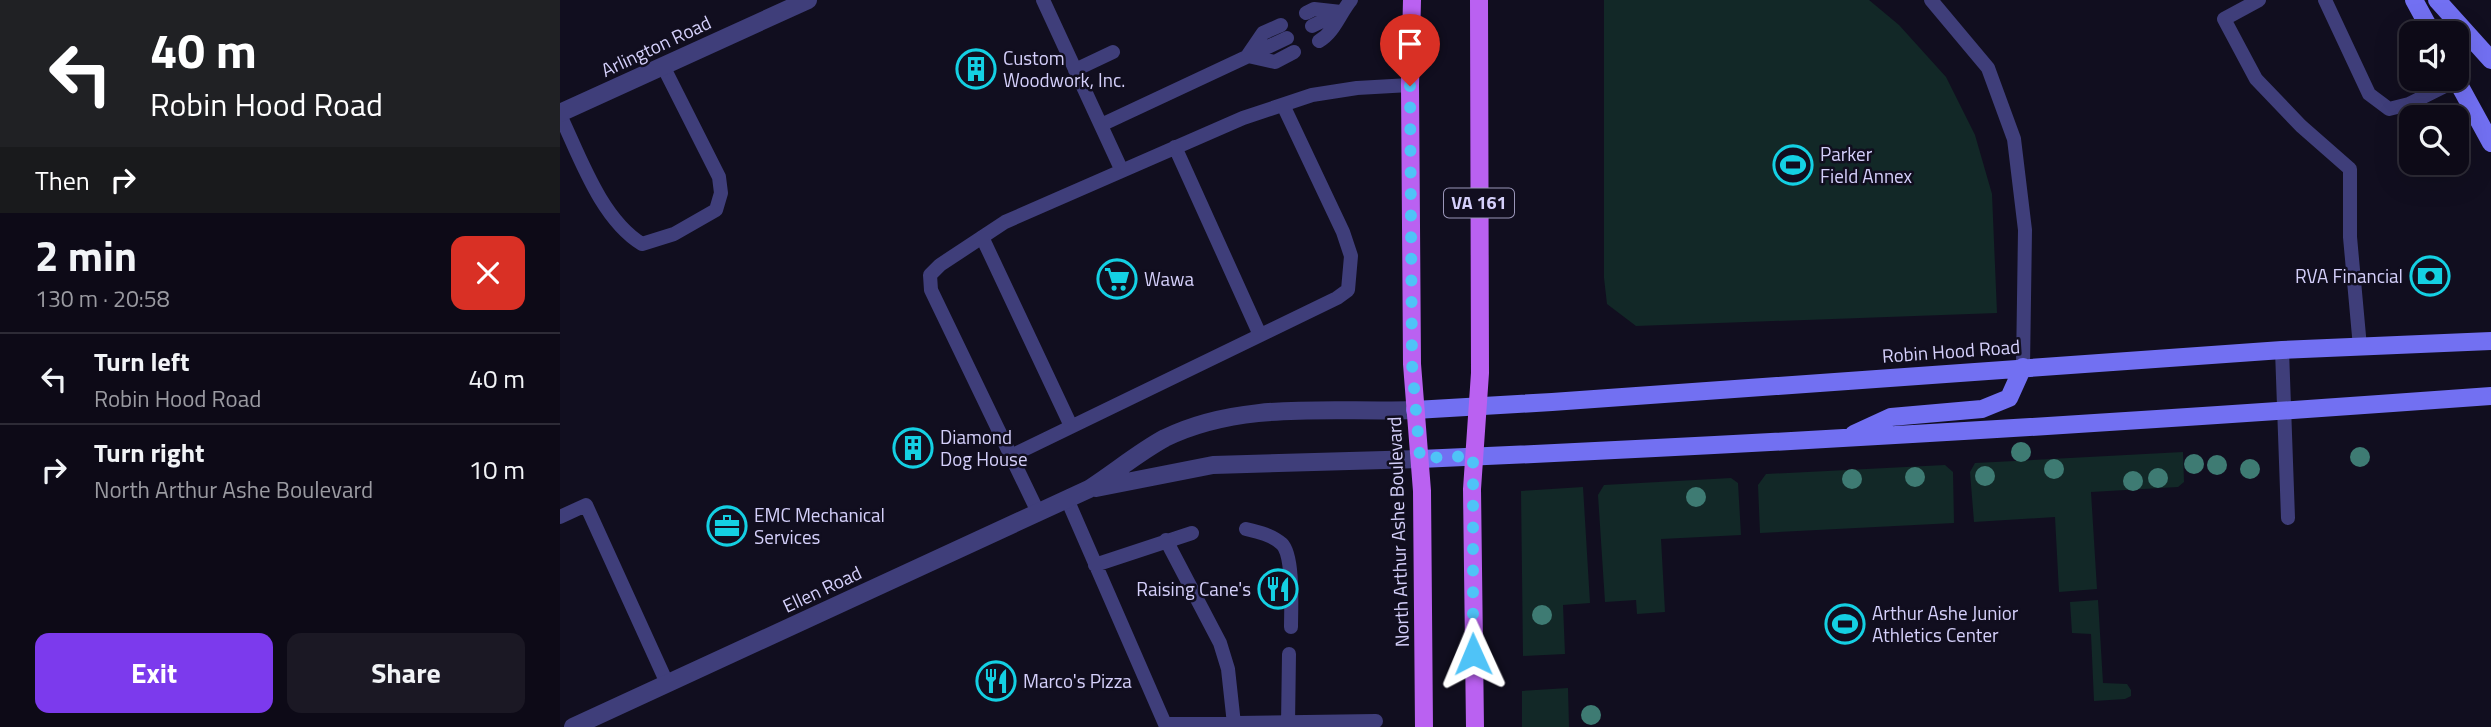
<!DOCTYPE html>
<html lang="en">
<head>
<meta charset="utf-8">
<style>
	body { margin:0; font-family:"Titillium Web",sans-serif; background:#1b1824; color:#f1f3f6; height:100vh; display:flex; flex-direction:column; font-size:26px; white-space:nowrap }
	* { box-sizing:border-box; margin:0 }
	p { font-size:23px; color:#9a9aa1 }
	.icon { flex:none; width:38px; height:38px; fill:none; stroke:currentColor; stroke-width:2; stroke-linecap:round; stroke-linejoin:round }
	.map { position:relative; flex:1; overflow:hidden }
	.sheet { display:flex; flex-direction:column; background:#0d0a17; width:560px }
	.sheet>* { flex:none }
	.hud { background:#202124; color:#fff; overflow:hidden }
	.controls { position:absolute; left:1839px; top:21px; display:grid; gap:14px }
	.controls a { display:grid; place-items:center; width:70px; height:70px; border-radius:14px; background:#0d0a17; box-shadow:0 7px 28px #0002,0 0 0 2px #2d2b36; font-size:35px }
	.pin { position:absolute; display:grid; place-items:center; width:60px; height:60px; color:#fff; margin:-72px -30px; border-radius:50% 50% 50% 0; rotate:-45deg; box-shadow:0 0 7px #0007 }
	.pin .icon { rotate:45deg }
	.me { position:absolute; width:77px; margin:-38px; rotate:359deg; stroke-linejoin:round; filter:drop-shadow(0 0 5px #0008) }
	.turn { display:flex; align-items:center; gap:24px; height:147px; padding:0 35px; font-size:32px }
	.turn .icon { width:91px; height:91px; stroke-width:2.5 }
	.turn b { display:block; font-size:49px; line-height:60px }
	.then { display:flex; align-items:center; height:66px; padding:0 35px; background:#0003; gap:14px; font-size:26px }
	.round { display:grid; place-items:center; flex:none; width:74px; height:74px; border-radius:14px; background:#1b1824 }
	.overview { display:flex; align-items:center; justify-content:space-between; height:119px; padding:0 35px }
	h1 { font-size:42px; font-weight:700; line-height:52px }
	.cta { display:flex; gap:14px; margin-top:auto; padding:14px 35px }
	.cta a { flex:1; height:80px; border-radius:14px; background:#7c3aed; color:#fff; font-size:28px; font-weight:700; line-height:80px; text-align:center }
	.cta a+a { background:#1b1824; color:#f1f3f6 }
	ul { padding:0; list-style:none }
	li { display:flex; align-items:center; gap:21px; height:91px; padding:0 35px; border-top:2px solid #2d2b36 }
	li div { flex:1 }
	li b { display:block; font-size:26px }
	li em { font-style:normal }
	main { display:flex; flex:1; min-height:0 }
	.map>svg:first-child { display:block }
	.green { fill:#122827 }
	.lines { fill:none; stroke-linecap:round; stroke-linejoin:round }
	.service { stroke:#3f3e7a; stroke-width:14 }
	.minor { stroke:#3f3e7a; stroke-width:18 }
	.secondary { stroke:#7270f2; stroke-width:18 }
	.primary { stroke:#ba61f1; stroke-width:18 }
	.tree { fill:#3e7b73 }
	.route { stroke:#4fc3f7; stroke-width:12; stroke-dasharray:0 21.6 }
	.labels { text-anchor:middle; stroke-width:5; stroke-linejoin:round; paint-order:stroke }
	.shield { fill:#110e1f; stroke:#9a96b9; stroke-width:2 }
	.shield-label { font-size:18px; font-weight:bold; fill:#d5d0fb }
	.street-label { font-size:19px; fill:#d5d0fb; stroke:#110e1f }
	.poi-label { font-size:19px; fill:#d5d0fb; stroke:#110e1f; text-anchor:start }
</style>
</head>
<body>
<main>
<section class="sheet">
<div class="hud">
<div class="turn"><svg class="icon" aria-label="left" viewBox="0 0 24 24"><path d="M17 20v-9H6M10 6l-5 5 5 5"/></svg><div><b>40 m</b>Robin Hood Road</div></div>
<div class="then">Then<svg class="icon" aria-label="right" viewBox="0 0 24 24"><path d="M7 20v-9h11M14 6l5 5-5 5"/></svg></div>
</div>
<div class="overview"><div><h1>2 min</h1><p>130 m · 20:58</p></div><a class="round" style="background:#d93025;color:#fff"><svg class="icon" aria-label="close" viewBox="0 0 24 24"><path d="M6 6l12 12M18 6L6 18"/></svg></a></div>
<ul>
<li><svg class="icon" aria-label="left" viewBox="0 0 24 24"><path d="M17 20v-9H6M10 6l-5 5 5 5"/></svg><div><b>Turn left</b><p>Robin Hood Road</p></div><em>40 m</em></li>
<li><svg class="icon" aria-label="right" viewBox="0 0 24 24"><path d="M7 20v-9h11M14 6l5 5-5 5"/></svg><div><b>Turn right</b><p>North Arthur Ashe Boulevard</p></div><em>10 m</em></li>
</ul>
<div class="cta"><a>Exit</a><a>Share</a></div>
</section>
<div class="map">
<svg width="1931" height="727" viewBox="0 0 1931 727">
	<rect width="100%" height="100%" fill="#110e1f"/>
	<path class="green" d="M1044 0H1309L1339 25 1386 77 1415 135 1432 194 1437 313 1076 326 1047 304 1044 278Z
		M1623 452 1624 482 1618 487 1531 492 1537 589 1499 592 1495 517 1414 522 1410 472 1415 463Z
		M1385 465 1393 472 1394 523 1200 533 1198 485 1206 474Z
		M1171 478 1178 483 1181 535 1101 539 1105 612 1077 614 1076 600 1045 602 1038 495 1044 485Z
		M1023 487 1030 603 1003 605 1005 654 963 656 961 491Z
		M1538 600 1543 683 1567 684 1571 690V696L1565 699 1534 701 1531 634 1512 633 1510 602Z
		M1008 688 1009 727H962V691Z"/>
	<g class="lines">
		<path class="service" d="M483 0 562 171
			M1371 0 1428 68 1454 139 1465 230 1463 367
			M1699 0 1664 19 1696 79 1741 126 1790 169V237L1800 347
			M1765 0 1809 94 1829 109 1849 104 1897 80
			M746 13 754 9 781 12
			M752 26 779 13
			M759 41C774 33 780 13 791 0
			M688 55 703 33 721 25
			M688 56 715 62 734 52
			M515 70 553 52
			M0 115C20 157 41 219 82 244L114 234 156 210 161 193 159 177 103 66
			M541 125 727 38
			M615 147 700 335
			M422 237 511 426
			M1722 350 1728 518
			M451 456 777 298 788 290 791 256 783 232 723 105
			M507 499 605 724 816 721
			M478 512 371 290 370 275 380 265 445 222 683 118 752 95 797 88 850 85
			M0 517 26 505 107 683
			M686 529C699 532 712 535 722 544 734 556 731 609 731 627
			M606 540 660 643 668 669 674 724
			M535 565 632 533
			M728 724 729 654"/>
		<path class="minor" d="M0 113 248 0
			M536 488 653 465 860 459
			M13 727 529 489C554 473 579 452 605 438 683 400 772 413 855 410"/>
		<path class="secondary" d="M1854 0 1872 33
			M1877 0 1931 60
			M1896 79 1931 143
			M855 410 992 402 1722 350 1931 341
			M1294 434 1331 417 1422 409 1449 398 1463 367
			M860 459C1217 444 1574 422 1931 396"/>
		<path class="primary" d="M852 0 850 85 852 364 862 491 864 727
			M915 727 912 489 920 373 919 0"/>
	</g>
	<g class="tree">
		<circle cx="1461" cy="452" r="10"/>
		<circle cx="1800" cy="457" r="10"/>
		<circle cx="1634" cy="464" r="10"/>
		<circle cx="1657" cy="465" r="10"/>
		<circle cx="1494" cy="469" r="10"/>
		<circle cx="1690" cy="469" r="10"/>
		<circle cx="1425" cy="476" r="10"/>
		<circle cx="1355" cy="477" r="10"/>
		<circle cx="1598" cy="478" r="10"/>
		<circle cx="1292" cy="479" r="10"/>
		<circle cx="1573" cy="481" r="10"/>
		<circle cx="1136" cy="497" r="10"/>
		<circle cx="982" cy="615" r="10"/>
		<circle cx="1031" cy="715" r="10"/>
	</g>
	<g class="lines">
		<path class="route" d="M850 86 852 364 860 458 913 456V654"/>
	</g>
	<defs>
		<g id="building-ring" transform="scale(2.0125)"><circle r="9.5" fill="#110e1f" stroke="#14d0e3" stroke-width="1.5"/><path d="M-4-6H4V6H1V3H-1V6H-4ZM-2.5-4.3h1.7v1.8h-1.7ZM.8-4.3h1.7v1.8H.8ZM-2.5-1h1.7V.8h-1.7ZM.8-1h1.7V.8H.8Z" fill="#14d0e3"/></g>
		<g id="stadium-ring" transform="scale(2.0125)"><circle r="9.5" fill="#110e1f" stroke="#14d0e3" stroke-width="1.5"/><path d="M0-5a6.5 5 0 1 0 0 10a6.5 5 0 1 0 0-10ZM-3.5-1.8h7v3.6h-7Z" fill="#14d0e3"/></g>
		<g id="bank-ring" transform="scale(2.0125)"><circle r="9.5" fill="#110e1f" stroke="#14d0e3" stroke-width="1.5"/><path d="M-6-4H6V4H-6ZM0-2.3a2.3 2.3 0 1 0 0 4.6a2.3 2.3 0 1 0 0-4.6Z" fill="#14d0e3"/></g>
		<g id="supermarket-ring" transform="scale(2.0125)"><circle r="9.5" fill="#110e1f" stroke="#14d0e3" stroke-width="1.5"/><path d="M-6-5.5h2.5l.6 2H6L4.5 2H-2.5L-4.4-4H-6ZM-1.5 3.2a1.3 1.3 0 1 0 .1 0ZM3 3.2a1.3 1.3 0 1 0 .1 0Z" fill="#14d0e3"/></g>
		<g id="office-ring" transform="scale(2.0125)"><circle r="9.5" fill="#110e1f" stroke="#14d0e3" stroke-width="1.5"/><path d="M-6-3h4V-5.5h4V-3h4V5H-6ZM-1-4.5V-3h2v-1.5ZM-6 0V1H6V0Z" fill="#14d0e3"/></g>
		<g id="restaurant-ring" transform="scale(2.0125)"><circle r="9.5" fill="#110e1f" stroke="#14d0e3" stroke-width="1.5"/><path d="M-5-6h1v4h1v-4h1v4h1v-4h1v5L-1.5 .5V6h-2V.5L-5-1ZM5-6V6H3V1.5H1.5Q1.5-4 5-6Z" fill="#14d0e3"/></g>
	</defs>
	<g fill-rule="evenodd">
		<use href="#building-ring" x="416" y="69"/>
		<use href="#stadium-ring" x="1233" y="165"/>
		<use href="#bank-ring" x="1870" y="276"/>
		<use href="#supermarket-ring" x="557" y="279"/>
		<use href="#building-ring" x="353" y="448"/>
		<use href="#office-ring" x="167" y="526"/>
		<use href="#restaurant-ring" x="718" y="589"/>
		<use href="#stadium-ring" x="1285" y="624"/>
		<use href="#restaurant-ring" x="436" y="681"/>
	</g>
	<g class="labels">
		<rect class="shield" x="884" y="188.5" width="70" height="29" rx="5"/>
		<g class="shield-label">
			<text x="919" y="209">VA 161</text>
		</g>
		<g class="street-label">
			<text transform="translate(96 46) rotate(-25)" y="7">Arlington Road</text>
			<text transform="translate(1391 351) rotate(-4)" y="7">Robin Hood Road</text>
			<text transform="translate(838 532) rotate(-92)" y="7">North Arthur Ashe Boulevard</text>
			<text transform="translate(262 589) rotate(-25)" y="7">Ellen Road</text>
		</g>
		<g class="poi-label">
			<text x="443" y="65">Custom<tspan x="443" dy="22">Woodwork, Inc.</tspan></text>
			<text x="1260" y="161">Parker<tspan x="1260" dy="22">Field Annex</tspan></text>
			<text x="1843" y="283" text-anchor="end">RVA Financial</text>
			<text x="584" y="286">Wawa</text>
			<text x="380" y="444">Diamond<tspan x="380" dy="22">Dog House</tspan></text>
			<text x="194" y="522">EMC Mechanical<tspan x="194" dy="22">Services</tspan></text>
			<text x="691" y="596" text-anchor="end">Raising Cane's</text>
			<text x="1312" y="620">Arthur Ashe Junior<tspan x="1312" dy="22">Athletics Center</tspan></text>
			<text x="463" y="688">Marco's Pizza</text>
		</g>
	</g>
</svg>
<div class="controls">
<a><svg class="icon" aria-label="sound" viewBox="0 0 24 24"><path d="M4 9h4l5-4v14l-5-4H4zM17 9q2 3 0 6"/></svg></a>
<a><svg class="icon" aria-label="search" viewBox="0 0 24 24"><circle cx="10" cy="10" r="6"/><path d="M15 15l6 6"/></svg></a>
</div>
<div class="pin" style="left:850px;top:86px;background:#d93025"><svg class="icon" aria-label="arrive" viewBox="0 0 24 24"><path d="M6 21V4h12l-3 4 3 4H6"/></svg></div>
<svg class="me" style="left:913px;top:654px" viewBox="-20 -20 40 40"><path d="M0-17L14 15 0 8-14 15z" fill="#4fc3f7" stroke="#fff" stroke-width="4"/></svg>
</div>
</main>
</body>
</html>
